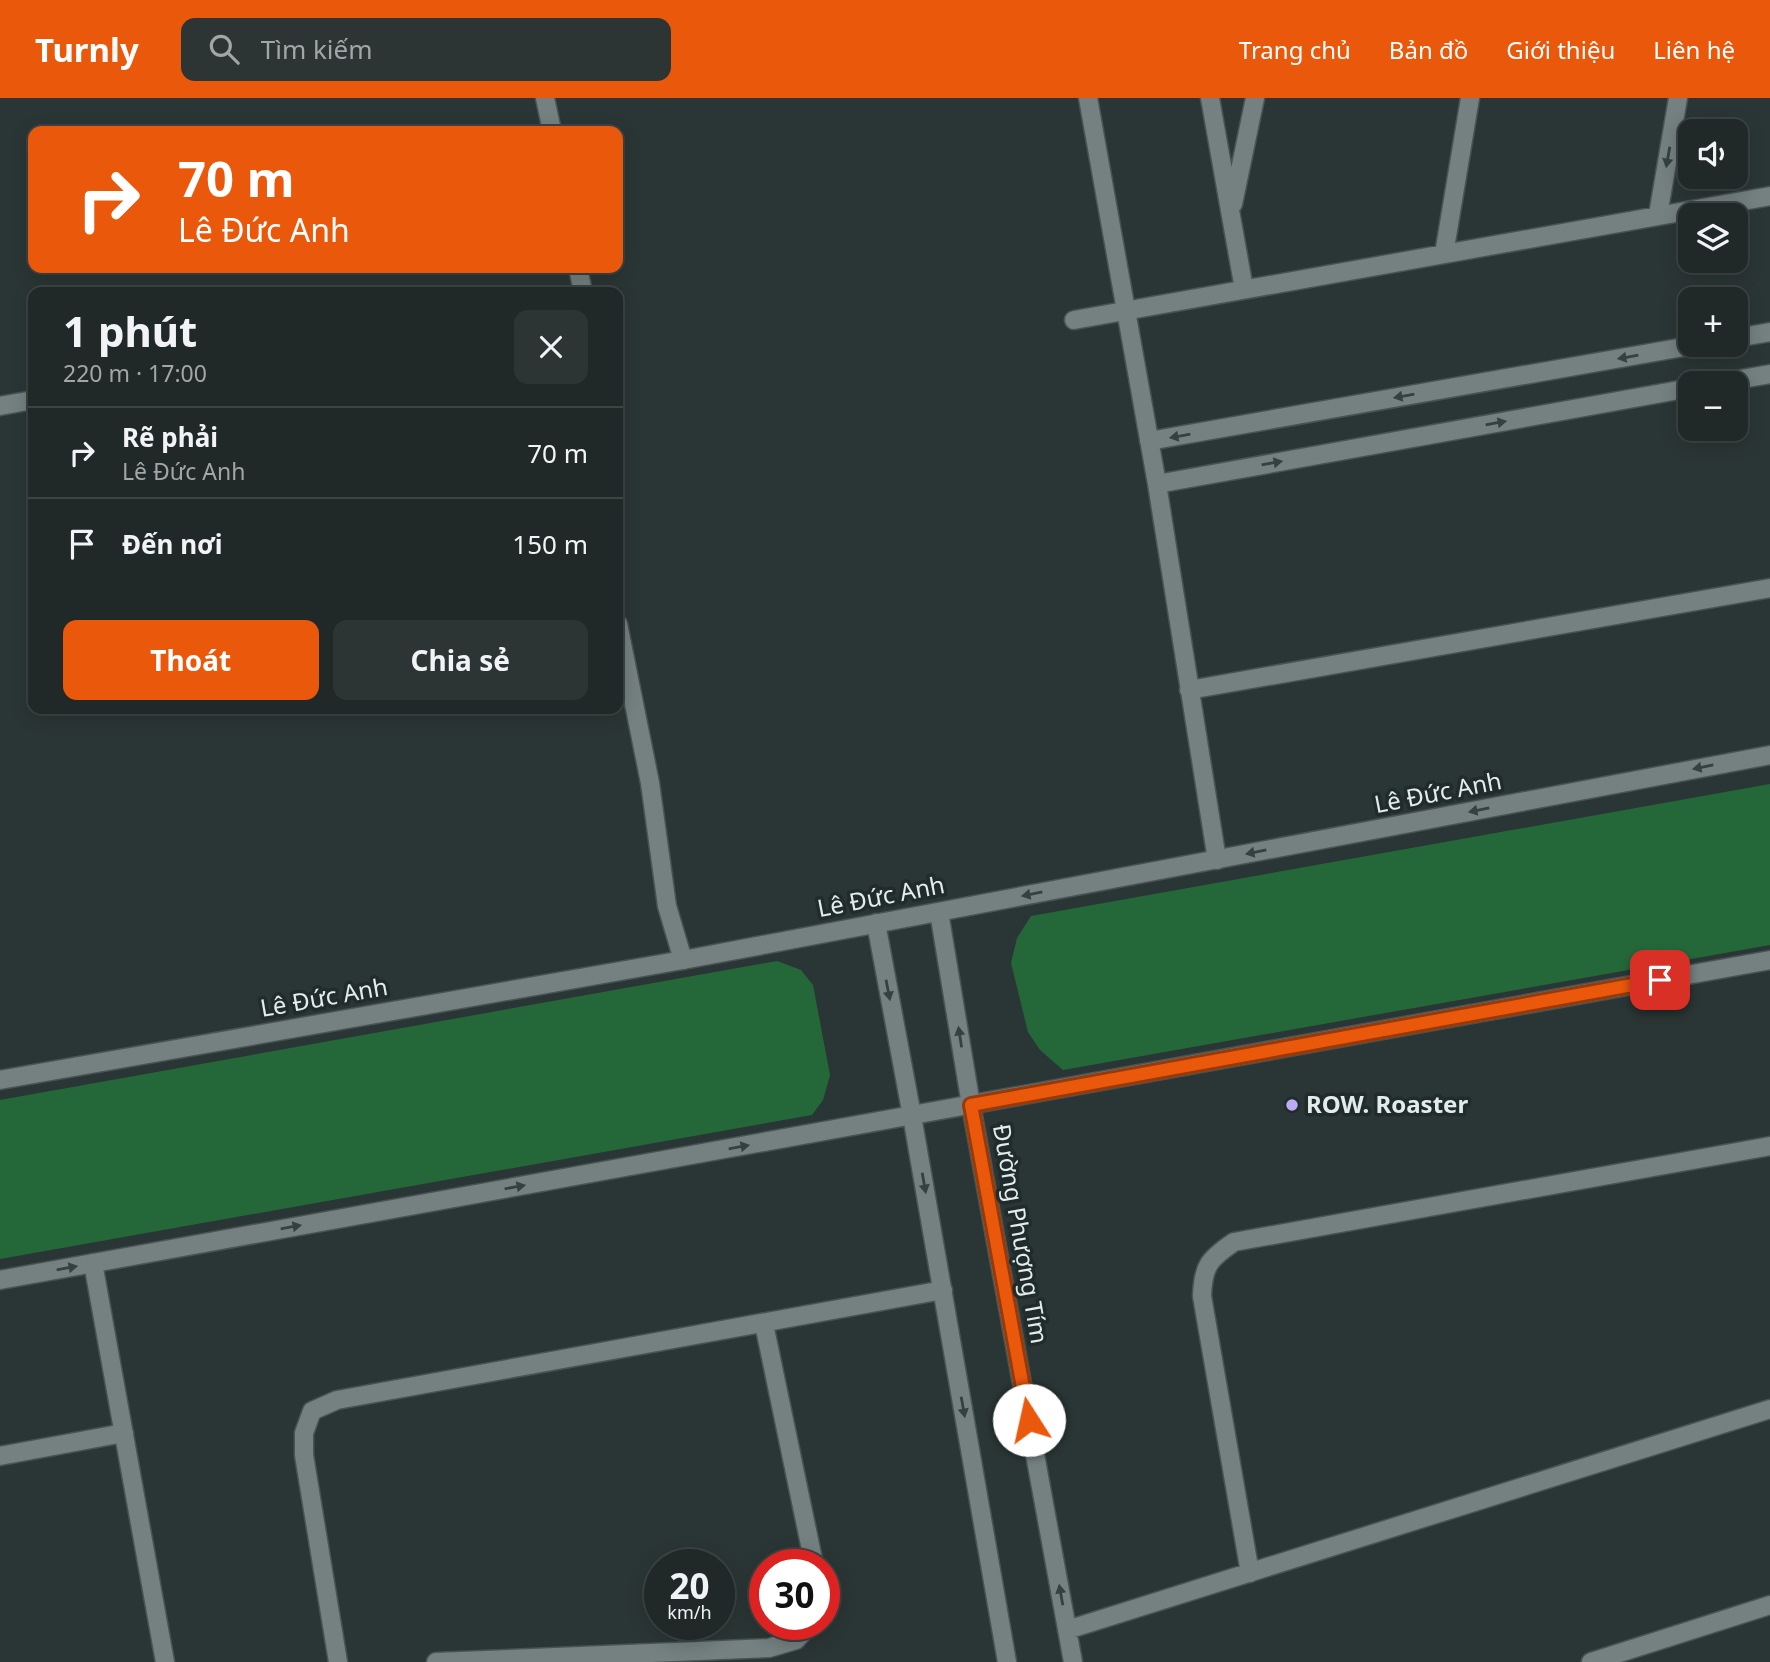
<!DOCTYPE html>
<html lang="vi">
<head>
<meta charset="utf-8">
<style>
	body { margin:0; font-family:"Noto Sans",sans-serif; background:#2d3434; color:#f1f3f6; height:100vh; display:flex; flex-direction:column; font-size:26px; white-space:nowrap }
	* { box-sizing:border-box; margin:0 }
	p { font-size:23px; color:#a2a6a8 }
	.icon { flex:none; width:38px; height:38px; fill:none; stroke:currentColor; stroke-width:2; stroke-linecap:round; stroke-linejoin:round }
	.map { position:relative; flex:1; overflow:hidden }
	.sheet { position:absolute; left:28px; top:189px; width:595px; height:427px; display:flex; flex-direction:column; background:#202828; border-radius:14px; box-shadow:0 4px 18px #0003,0 0 0 2px #3d4445 }
	.sheet>* { flex:none }
	.guide { position:absolute; left:28px; top:28px; width:595px; height:147px; border-radius:14px; box-shadow:0 4px 18px #0003,0 0 0 2px #3d4445; background:#ea580c; color:#fff; overflow:hidden }
	.buttons { position:absolute; left:1678px; top:21px; display:grid; gap:14px }
	.buttons a { display:grid; place-items:center; width:70px; height:70px; border-radius:14px; background:#202828; box-shadow:0 4px 18px #0003,0 0 0 2px #3d4445; font-size:35px }
	.speed { position:absolute; left:644px; top:1451px; display:flex; gap:14px; font-size:35px; font-weight:700; text-align:center }
	.speed>* { display:grid; place-content:center; width:91px; height:91px; border-radius:50%; background:#202828; box-shadow:0 4px 18px #0003,0 0 0 2px #3d4445; line-height:1 }
	.speed small { font-size:18px; font-weight:400 }
	.speed .limit { border:10px solid #d22; background:#fff; color:#111 }
	.pin { position:absolute; display:grid; place-items:center; width:60px; height:60px; color:#fff; margin:-30px; border-radius:14px; box-shadow:0 4px 10px #0006 }
	.me { position:absolute; width:77px; margin:-38px; rotate:350deg; stroke-linejoin:round; filter:drop-shadow(0 0 5px #0008) }
	.turn { display:flex; align-items:center; gap:24px; height:147px; padding:0 35px; font-size:32px }
	.turn .icon { width:91px; height:91px; stroke-width:2.5 }
	.turn b { display:block; font-size:49px; line-height:60px }
	.round { display:grid; place-items:center; flex:none; width:74px; height:74px; border-radius:14px; background:#2d3434 }
	.overview { display:flex; align-items:center; justify-content:space-between; height:119px; padding:0 35px }
	h1 { font-size:42px; font-weight:700; line-height:52px }
	.action { display:flex; gap:14px; margin-top:auto; padding:14px 35px }
	.action a { flex:1; height:80px; border-radius:14px; background:#ea580c; color:#fff; font-size:28px; font-weight:700; line-height:80px; text-align:center }
	.action a+a { background:#2d3434; color:#f1f3f6 }
	ul { padding:0; list-style:none }
	li { display:flex; align-items:center; gap:21px; height:91px; padding:0 35px; border-top:2px solid #3d4445 }
	li div { flex:1 }
	li b { display:block; font-size:26px }
	li em { font-style:normal }
	header { display:flex; align-items:center; gap:42px; box-sizing:border-box; height:98px; padding:0 35px; background:#ea580c; color:#fff }
	header strong { font-size:33px }
	nav { display:flex; gap:38px; margin-inline-start:auto; font-size:24px }
	.search { width:490px; height:63px; background:#2d3434; display:flex; align-items:center; gap:18px; box-sizing:border-box; padding:0 24px; border-radius:14px; color:#a2a6a8; font-size:26px }
	.map>svg:first-child { display:block }
	.green { fill:#24683a }
	.lines { fill:none; stroke-linecap:round; stroke-linejoin:round }
	.minor-casing { stroke:#495353; stroke-width:21 }
	.tertiary-casing { stroke:#495353; stroke-width:21 }
	.minor { stroke:#748180; stroke-width:18 }
	.tertiary { stroke:#748180; stroke-width:18 }
	.oneway { fill:#354140 }
	.route-casing { stroke:#983908; stroke-width:18 }
	.route { stroke:#ea580c; stroke-width:12 }
	.poi-dot { fill:#bcaaf5; stroke:#202c2b; stroke-width:2.5 }
	.labels { text-anchor:middle; stroke-width:7; stroke-linejoin:round; paint-order:stroke }
	.street-label { font-size:24px; fill:#e4ebeb; stroke:#202c2b }
	.poi-label { font-size:24px; font-weight:bold; fill:#e4ebeb; stroke:#202c2b; text-anchor:start }
</style>
</head>
<body>
<header>
<strong>Turnly</strong>
<div class="search"><svg class="icon" aria-label="search" viewBox="0 0 24 24"><circle cx="10" cy="10" r="6"/><path d="M15 15l6 6"/></svg>Tìm kiếm</div>
<nav><a>Trang chủ</a><a>Bản đồ</a><a>Giới thiệu</a><a>Liên hệ</a></nav>
</header>
<div class="map">
<svg width="1770" height="1564" viewBox="0 0 1770 1564">
	<rect width="100%" height="100%" fill="#2a3635"/>
	<path class="green" d="M1770 686V847L1063 972 1040 952 1028 934 1011 865 1017 840 1031 818Z
		M777 863 801 872 813 887 830 977 823 1002 812 1017 0 1161V1002Z"/>
	<g class="lines">
		<g class="minor-casing">
			<path id="minor" d="M545 0 552 33
				M1088 0 1157 386 1217 762
				M1210 0 1244 191
				M1233 106 1255 0
				M1658 117 1678 0
				M1444 156 1470 0
				M578 170 583 194
				M1074 222 1770 98
				M1736 240 1770 234
				M1718 285 1770 276
				M0 308 33 302
				M1149 343 1695 247
				M1157 386 1690 290
				M618 526 650 685 667 808 683 862
				M1189 592 1770 490
				M971 1007 1073 1564
				M912 1018 1007 1564
				M93 1165 165 1564
				M764 1226 814 1466
				M0 1358 124 1335
				M1250 1475 1202 1198C1203 1168 1209 1161 1234 1144L1770 1048
				M1067 1532 1770 1311
				M338 1564 304 1357V1335L312 1313 337 1302 943 1192
				M436 1564 769 1550 796 1542 810 1526
				M1591 1564 1770 1507"/>
		</g>
		<g class="tertiary-casing">
			<path id="tertiary" d="M939 814 971 1007
				M876 825 912 1018
				M0 982 683 862 1770 657
				M0 1182 1770 862"/>
		</g>
		<use href="#minor" class="minor"/>
		<use href="#tertiary" class="tertiary"/>
	</g>
	<defs><path id="oneway-solid" d="M-6-.8H1V-3.2L6.5 0L1 3.2V.8H-6Z" transform="scale(1.75)"/></defs>
	<g class="oneway">
		<use href="#oneway-solid" transform="translate(1668 59) rotate(100)"/>
		<use href="#oneway-solid" transform="translate(1628 259) rotate(170)"/>
		<use href="#oneway-solid" transform="translate(1404 298) rotate(170)"/>
		<use href="#oneway-solid" transform="translate(1496 325) rotate(-10)"/>
		<use href="#oneway-solid" transform="translate(1180 338) rotate(170)"/>
		<use href="#oneway-solid" transform="translate(1272 365) rotate(-10)"/>
		<use href="#oneway-solid" transform="translate(1703 669) rotate(169)"/>
		<use href="#oneway-solid" transform="translate(1479 712) rotate(169)"/>
		<use href="#oneway-solid" transform="translate(1256 754) rotate(169)"/>
		<use href="#oneway-solid" transform="translate(1032 796) rotate(169)"/>
		<use href="#oneway-solid" transform="translate(888 892) rotate(79)"/>
		<use href="#oneway-solid" transform="translate(960 939) rotate(-99)"/>
		<use href="#oneway-solid" transform="translate(739 1049) rotate(-10)"/>
		<use href="#oneway-solid" transform="translate(924 1085) rotate(80)"/>
		<use href="#oneway-solid" transform="translate(515 1089) rotate(-10)"/>
		<use href="#oneway-solid" transform="translate(291 1129) rotate(-10)"/>
		<use href="#oneway-solid" transform="translate(67 1170) rotate(-10)"/>
		<use href="#oneway-solid" transform="translate(963 1309) rotate(80)"/>
		<use href="#oneway-solid" transform="translate(1061 1497) rotate(-100)"/>
	</g>
	<g class="lines">
		<g class="route-casing">
			<path id="route" d="M1029 1322 971 1007 1660 882"/>
		</g>
		<use href="#route" class="route"/>
	</g>
	<circle class="poi-dot" cx="1292" cy="1007" r="7"/>
	<g class="labels">
		<g class="street-label">
			<text transform="translate(1438 695) rotate(-11)" y="8">Lê Đức Anh</text>
			<text transform="translate(881 799) rotate(-11)" y="8">Lê Đức Anh</text>
			<text transform="translate(324 900) rotate(-10)" y="8">Lê Đức Anh</text>
			<text transform="translate(1020 1136) rotate(80)" y="8">Đường Phượng Tím</text>
		</g>
		<g class="poi-label">
			<text x="1306" y="1015">ROW. Roaster</text>
		</g>
	</g>
</svg>
<div class="buttons">
<a><svg class="icon" aria-label="sound" viewBox="0 0 24 24"><path d="M4 9h4l5-4v14l-5-4H4zM17 9q2 3 0 6"/></svg></a>
<a><svg class="icon" aria-label="layers" viewBox="0 0 24 24"><path d="M12 4l9 5-9 5-9-5zM3 14l9 5 9-5"/></svg></a>
<a>+</a>
<a>−</a>
</div>
<div class="speed"><div>20<small>km/h</small></div><div class="limit">30</div></div>
<div class="pin" style="left:1660px;top:882px;background:#d93025"><svg class="icon" aria-label="arrive" viewBox="0 0 24 24"><path d="M6 21V4h12l-3 4 3 4H6"/></svg></div>
<svg class="me" style="left:1029px;top:1322px" viewBox="-20 -20 40 40"><circle r="19" fill="#fff"/><path d="M0-13L10 11 0 6-10 11z" fill="#ea580c"/></svg>
<div class="guide">
<div class="turn"><svg class="icon" aria-label="right" viewBox="0 0 24 24"><path d="M7 20v-9h11M14 6l5 5-5 5"/></svg><div><b>70 m</b>Lê Đức Anh</div></div>
</div>
<section class="sheet">
<div class="overview"><div><h1>1 phút</h1><p>220 m · 17:00</p></div><a class="round"><svg class="icon" aria-label="close" viewBox="0 0 24 24"><path d="M6 6l12 12M18 6L6 18"/></svg></a></div>
<ul>
<li><svg class="icon" aria-label="right" viewBox="0 0 24 24"><path d="M7 20v-9h11M14 6l5 5-5 5"/></svg><div><b>Rẽ phải</b><p>Lê Đức Anh</p></div><em>70 m</em></li>
<li><svg class="icon" aria-label="arrive" viewBox="0 0 24 24"><path d="M6 21V4h12l-3 4 3 4H6"/></svg><div><b>Đến nơi</b></div><em>150 m</em></li>
</ul>
<div class="action"><a>Thoát</a><a>Chia sẻ</a></div>
</section>
</div>
</body>
</html>
